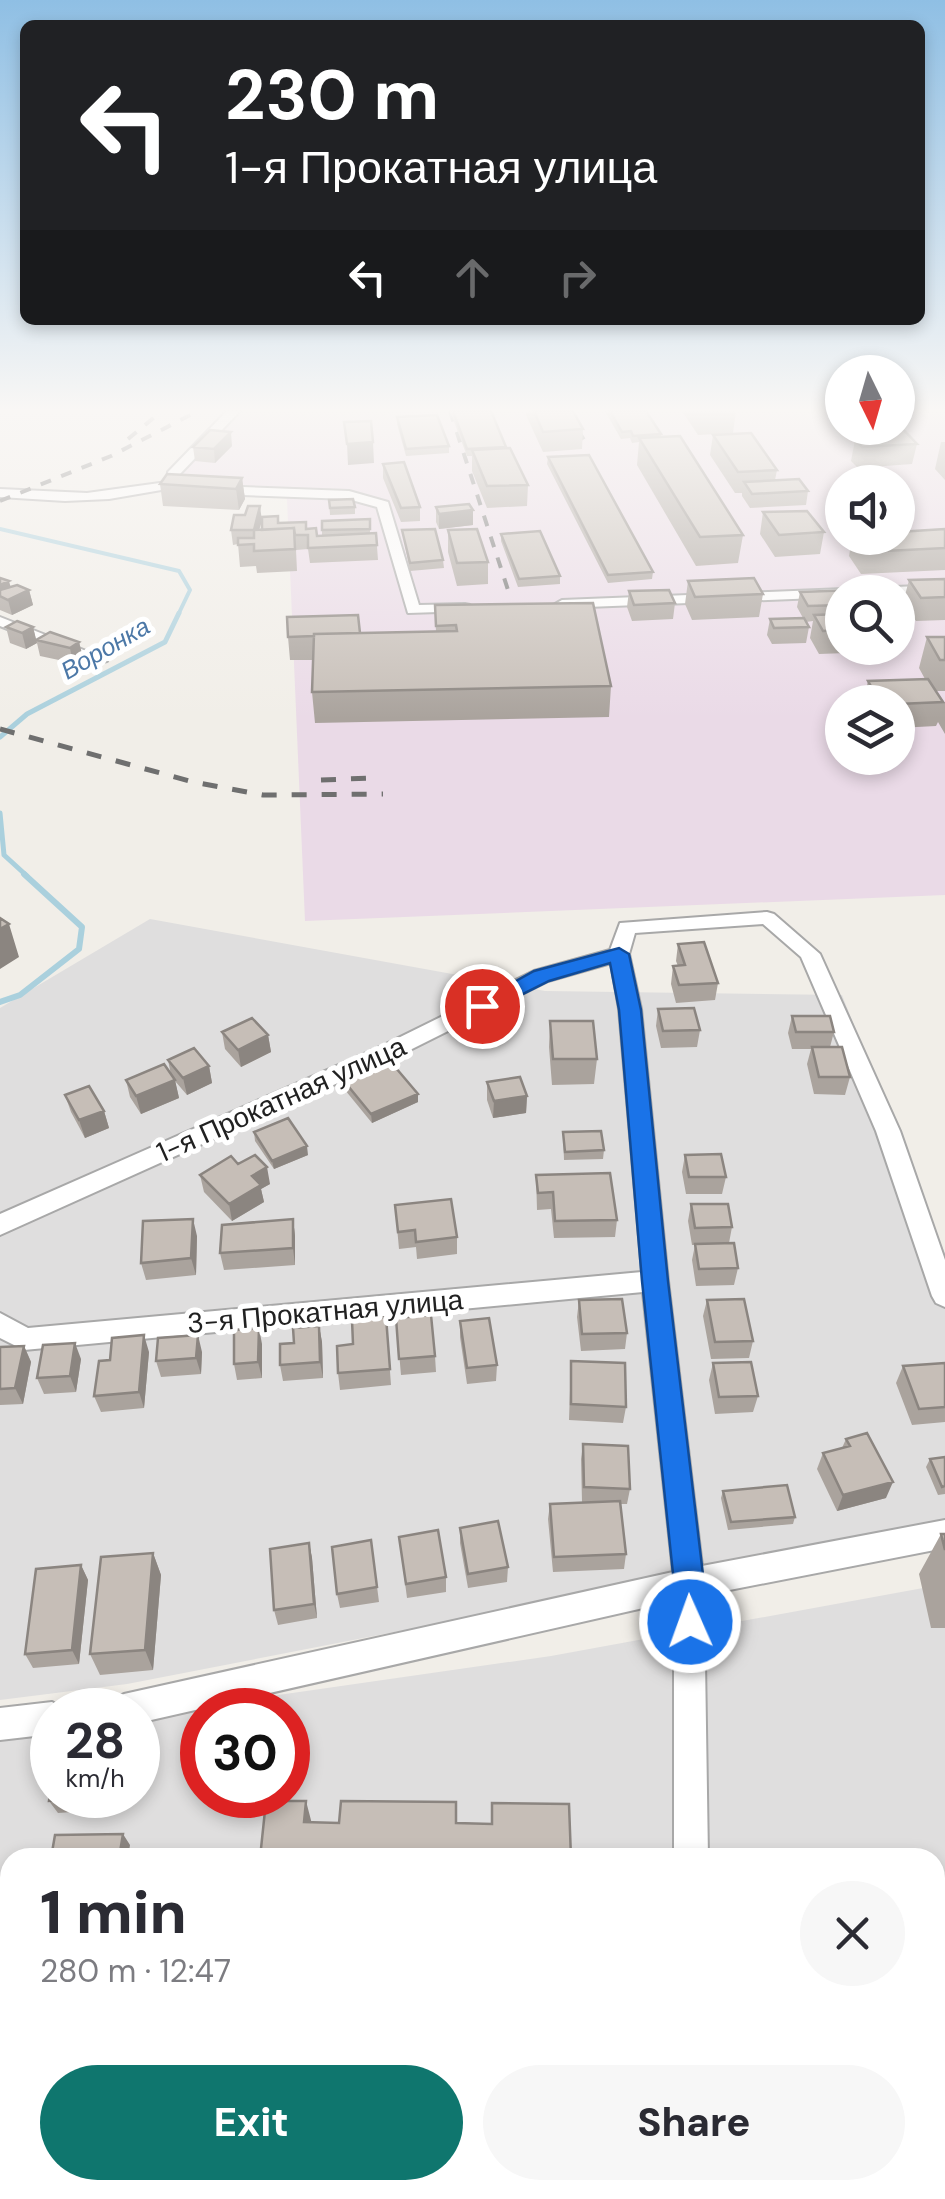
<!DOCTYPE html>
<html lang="en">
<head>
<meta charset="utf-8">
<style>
	body { margin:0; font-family:"DM Sans",sans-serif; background:#f7f7f7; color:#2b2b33; height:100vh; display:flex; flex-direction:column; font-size:38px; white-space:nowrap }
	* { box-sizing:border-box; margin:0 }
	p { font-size:32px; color:#7c7c81 }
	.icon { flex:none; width:55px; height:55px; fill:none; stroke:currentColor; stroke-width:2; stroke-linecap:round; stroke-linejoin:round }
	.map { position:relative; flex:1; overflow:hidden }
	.panel { position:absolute; left:0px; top:1848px; width:945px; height:352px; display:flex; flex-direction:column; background:#fff; border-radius:30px 30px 0 0; box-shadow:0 5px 15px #0003 }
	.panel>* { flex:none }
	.top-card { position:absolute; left:20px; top:20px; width:905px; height:305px; border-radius:15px; box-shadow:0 5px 15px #0003; background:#202124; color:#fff; overflow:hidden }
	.needle { width:65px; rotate:175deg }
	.tools { position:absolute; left:825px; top:355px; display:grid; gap:20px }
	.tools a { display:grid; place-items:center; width:90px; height:90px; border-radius:50%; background:#fff; box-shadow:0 5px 15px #0003; font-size:50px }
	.speed { position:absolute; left:30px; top:1688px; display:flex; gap:20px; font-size:50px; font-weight:700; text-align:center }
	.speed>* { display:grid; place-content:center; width:130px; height:130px; border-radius:50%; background:#fff; box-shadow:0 5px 15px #0003; line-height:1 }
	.speed small { font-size:25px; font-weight:400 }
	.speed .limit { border:15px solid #d22; background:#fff; color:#111 }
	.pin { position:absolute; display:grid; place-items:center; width:85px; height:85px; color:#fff; margin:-42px; border:5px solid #fff; border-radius:50%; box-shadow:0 2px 10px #0007 }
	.me { position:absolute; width:110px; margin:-55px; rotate:358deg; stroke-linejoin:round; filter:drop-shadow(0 0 8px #0008) }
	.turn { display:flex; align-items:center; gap:35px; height:210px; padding:0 40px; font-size:45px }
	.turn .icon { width:130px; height:130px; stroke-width:2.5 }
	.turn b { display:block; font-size:70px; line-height:85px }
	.lanes { display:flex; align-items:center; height:95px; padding:0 40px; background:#0003; justify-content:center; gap:50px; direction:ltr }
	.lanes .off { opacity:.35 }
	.round { display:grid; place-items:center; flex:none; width:105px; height:105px; border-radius:52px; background:#f7f7f7 }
	.summary { display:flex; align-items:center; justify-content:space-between; height:170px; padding:0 40px }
	h1 { font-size:60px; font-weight:800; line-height:75px }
	.cta { display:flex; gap:20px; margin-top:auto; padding:20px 40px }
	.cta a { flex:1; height:115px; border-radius:60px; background:#0f766e; color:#fff; font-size:40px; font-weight:800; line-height:115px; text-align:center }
	.cta a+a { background:#f7f7f7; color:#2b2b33 }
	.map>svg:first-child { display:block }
	.residential { fill:#dfdede; fill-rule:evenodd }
	.industrial { fill:#eadae7; fill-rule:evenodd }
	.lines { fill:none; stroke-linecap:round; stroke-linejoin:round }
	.stream-far2 { stroke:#aad0dd; stroke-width:4 }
	.stream-far1 { stroke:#aad0dd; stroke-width:5 }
	.stream { stroke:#aad0dd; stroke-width:6 }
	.minor-casing { stroke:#a8a8a8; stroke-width:4 }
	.minor { fill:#fff; fill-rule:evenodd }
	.rail-far1 { stroke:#6f6f6f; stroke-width:4; stroke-dasharray:11 11; stroke-linecap:butt }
	.rail { stroke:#6f6f6f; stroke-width:5; stroke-dasharray:15 15; stroke-linecap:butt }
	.wall { fill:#aaa39d }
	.shaded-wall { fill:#8b8580 }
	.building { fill:#c6beb7; stroke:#8b8580; stroke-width:2.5 }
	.route { fill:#1a73e8; stroke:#114b97; stroke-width:2.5 }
	.labels { text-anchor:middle; stroke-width:10; stroke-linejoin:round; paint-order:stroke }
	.far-water-label { font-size:25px; font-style:italic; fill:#4c78a7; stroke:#fff }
	.street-label { font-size:28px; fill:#212121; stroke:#fff }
</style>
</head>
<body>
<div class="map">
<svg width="945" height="2199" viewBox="0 0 945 2199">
	<rect width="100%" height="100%" fill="#f1eee8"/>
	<path class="residential" d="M150 919 545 991 842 995 945 1254V1525L127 1684 0 1700V1008Z
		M945 1584V2199H0V1734L52 1727V1795H138V1715L551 1656ZM202 1710H288V1795H202ZM10 1858H935V2190H10Z"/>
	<path class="industrial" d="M241 411H842V428H898V411H945V895L305 921 287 499 192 483 183 479 181 471ZM842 482H898V538H842ZM842 592H898V648H842ZM842 702H898V758H842Z"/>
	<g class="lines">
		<path class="stream-far2" d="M0 529 179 571 190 590 178 615"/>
		<path class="stream-far1" d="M0 737 27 714 165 642 179 613
			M0 813 4 855 27 876"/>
		<path class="stream" d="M0 1002 20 995 79 949 82 927 24 874"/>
		<g class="minor-casing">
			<path id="minor" d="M227 411H240L178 476 180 482 190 485 349 491 388 502 419 605 465 604 470 605V611L408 613 377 507 348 499 188 493 173 488 109 499 65 501 0 497V489L87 493 167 482 168 472Z
				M945 585V593L842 592V597L562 608 555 604 562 600Z
				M0 617 104 658 107 661 94 664 0 626Z
				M767 912 774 914 820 954 900 1131 945 1260V1307L936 1303 932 1296 876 1131 801 957 763 924 635 933 629 954 641 1009 668 1281 702 1566 945 1520V1548L704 1595 708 1858H674V1601L138 1723V1710H108L113 1699 124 1694 673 1572 643 1292 24 1350 0 1338V1313L28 1328 642 1272 619 1009 611 963 548 981 400 1055 0 1235V1214L384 1045 534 971 610 950 620 923Z
				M52 1702 65 1710H52V1734L0 1740V1708Z
				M672 2190H712V2199H672Z"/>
		</g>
		<use href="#minor" class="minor"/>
		<path class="rail-far1" d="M450 411 508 590
			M567 411 588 447
			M128 439 162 411
			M0 501 111 456 198 411"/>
		<path class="rail" d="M0 729 193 782 263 795 383 794
			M321 780 372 778"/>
	</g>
	<path class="wall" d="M450 411H491L506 448 528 485 527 506 487 508 472 471V456H467Z
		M526 411H573L583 429 582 449 543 452 526 415Z
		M605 411H646L661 434V437L743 535 738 563 696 566 637 465 639 442 632 443 630 438 621 439Z
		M682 411H736L733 433 698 435Z
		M397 417 449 446V453L406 456 397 424Z
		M865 428H898L917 444 912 464 858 468 851 461 855 440H866L863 437Z
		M713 435 777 470 775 480 808 491 806 505 750 508 742 496V493H735L710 455Z
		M941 442H945V480L935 469Z
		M232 446 215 463 195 461 193 447Z
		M548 457 653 572 652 579 608 583 547 464Z
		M383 464 420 507V521L401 522 383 478Z
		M242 478 245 499 239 510 163 506 160 484Z
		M329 500 355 507V514L330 515Z
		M436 507 473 525 439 529 436 522Z
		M763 512 824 532 820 554 775 557 760 534Z
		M370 519V533H376L378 560 310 563 308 549 296 550 297 571 257 573 256 566 240 567 238 544 233 545 231 530H259L278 523 306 529 317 536 322 535V521Z
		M945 529V570L861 574 849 556 852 538H898Z
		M402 530 443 560 444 568 410 571Z
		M448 530 488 562V584L457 586 448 552Z
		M501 534 560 576V584L518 587 501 541Z
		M0 578 10 587 29 590 33 605 12 615 0 610Z
		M945 579V620L916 621 903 603 909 580Z
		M688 581 763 594 759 617 692 620 685 604Z
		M629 591 675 603 673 619 632 621 627 607Z
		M800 592H842V648H898V612L908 628 902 651 819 654 810 638 813 621 806 622 809 627 806 643 772 644 767 635 770 619 803 618 797 607Z
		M435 605 611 686 609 717 315 723 312 692 313 660H290L288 637 436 632Z
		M6 627H33L36 640 79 642 83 658 73 663 40 656 37 643 26 649 10 643Z
		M927 637H945V691H936L945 703V734L938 722 936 726 898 728V702H863L868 681 925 679 919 668Z
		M678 944 718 983 715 1000 676 1003 671 984 673 966H678L676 961Z
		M658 1009 700 1030 697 1047 661 1048 656 1026Z
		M792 1016 834 1032 830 1047 850 1077 845 1095 814 1094 807 1064 811 1049H792L788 1033Z
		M550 1021 597 1059 594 1084 552 1085 549 1047Z
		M222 1032 268 1035 271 1052 241 1067 225 1049Z
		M168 1060 209 1066 212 1083 187 1095 175 1081 179 1098 141 1114 130 1097 126 1080 171 1075Z
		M344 1081 418 1094V1102L372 1123 345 1090Z
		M487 1082 527 1096 526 1113 493 1118 487 1100Z
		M65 1095 104 1111 109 1128 85 1138 71 1112Z
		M254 1132 308 1155 274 1169 255 1141Z
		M563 1132 604 1150 603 1159 564 1160Z
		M685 1155 726 1177 722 1194H686L682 1172Z
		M238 1164 270 1184 261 1189 264 1202 232 1221 204 1192 200 1175Z
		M536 1175 617 1220 615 1237 554 1238 551 1209 537 1210Z
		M691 1204 732 1227 729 1243 738 1268 734 1285 696 1286 692 1260 695 1245H692L688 1221Z
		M395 1205 457 1237V1254L417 1259 416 1247 399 1249Z
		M293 1219 295 1236V1265L224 1270 220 1253Z
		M197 1236 196 1275 146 1280 141 1263Z
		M579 1300 627 1333 625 1349 581 1351 577 1317Z
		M707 1300 753 1341 749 1358 711 1359 703 1316Z
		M386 1317 391 1385 340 1390 338 1373 353 1344Z
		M396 1318 435 1356 436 1372 401 1375Z
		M460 1321 497 1365 496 1381 467 1384 460 1337Z
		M319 1326 322 1342 323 1378 283 1381 280 1365 294 1343Z
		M262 1344V1378L237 1380 234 1364Z
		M24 1346 31 1362 23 1404 0 1405V1347Z
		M149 1352 144 1408 101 1412 94 1396 110 1360Z
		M202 1352 201 1374 161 1377 156 1361Z
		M81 1359 76 1392 44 1394 37 1378Z
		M571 1361 626 1407 623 1423 569 1420Z
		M713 1363 758 1396 753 1412 715 1414 709 1380Z
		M945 1363V1422L912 1425 896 1383 903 1366Z
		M846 1439 886 1498 837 1511 817 1469 823 1453 842 1448Z
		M583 1444 630 1489 627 1504H620L626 1554 624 1569 553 1572 548 1519 550 1504 582 1502 581 1459Z
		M945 1457V1494L938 1495 926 1467 930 1459Z
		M723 1491 795 1517 793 1524 728 1530 721 1498Z
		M460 1528 508 1567 507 1582 468 1588 460 1543Z
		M941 1534H945V1628H931L919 1574Z
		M399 1537 446 1577V1592L407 1598Z
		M371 1540 379 1602 340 1608 337 1594Z
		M309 1543 312 1558 317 1618 278 1625 274 1610Z
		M153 1553 161 1575 153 1670 100 1675 90 1654Z
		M81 1565 88 1580 79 1664 33 1668 25 1654Z
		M52 1795H117L115 1809 58 1813 49 1801Z
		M793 2190H896L898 2199H787L786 2194Z"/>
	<path class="shaded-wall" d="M231 432 232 446 215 463 214 449Z
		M373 442 374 463 348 465 347 444Z
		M242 478 245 499 239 510 236 489Z
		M260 506 262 521 257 537 254 530Z
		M473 510V525L439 529V514Z
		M9 581 13 596H0V585Z
		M29 590 33 605 12 615 8 600Z
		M33 627 37 643 26 649 22 633Z
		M79 642 83 658 73 663 70 648Z
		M9 924 19 957 0 969V929Z
		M268 1035 271 1052 241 1067 238 1050Z
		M209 1066 212 1083 187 1095 183 1078Z
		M175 1080 179 1098 141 1114 136 1096Z
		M418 1094V1102L372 1123 371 1114Z
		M527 1096 526 1113 493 1118 494 1101Z
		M104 1111 109 1128 85 1138 79 1120Z
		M307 1146 308 1155 274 1169 272 1161Z
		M267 1167 270 1184 261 1189 264 1202 232 1221 229 1204 252 1176Z
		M193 1219 197 1236 196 1275 191 1258Z
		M293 1219 295 1236V1265L293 1248Z
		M319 1326 322 1342 323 1378 320 1362Z
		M259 1328 262 1344V1378L258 1362Z
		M144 1335 149 1352 144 1408 139 1392Z
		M198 1335 202 1352 201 1374 196 1358Z
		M75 1343 81 1359 76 1392 70 1376Z
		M24 1346 31 1362 23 1404 15 1388Z
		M893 1482 886 1498 837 1511 843 1495Z
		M309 1543 312 1558 317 1618 314 1604Z
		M153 1553 161 1575 153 1670 145 1650Z
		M81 1565 88 1580 79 1664 72 1650Z
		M108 1795H117L115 1809 108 1797Z
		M306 1801 312 1824 304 1822Z
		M123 1834 130 1845 128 1858H119Z"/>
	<path class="building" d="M453 411H491L506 447 467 449Z
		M534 411H573L583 429 543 432Z
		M610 411H646L661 434 633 436 631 431 622 432Z
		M437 415 449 446 406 449 397 417Z
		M371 421 373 442 347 444 344 422Z
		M898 424 917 444 862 447 855 440 888 439 877 428H898Z
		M210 430 231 432 214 449 193 447Z
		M751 433 777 470 738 472 713 435Z
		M680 436 743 535 700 537 639 438Z
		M510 448 528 485 487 486 472 450Z
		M589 455 653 572 608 575 548 457Z
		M404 462 420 507 401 508 383 464Z
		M167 474 242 478 236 489 160 484Z
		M799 479 808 491 752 494 744 482Z
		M353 499 355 507 330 508 329 500Z
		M469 504 473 510 439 514 436 507Z
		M248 506H260L254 530H231L234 515H245Z
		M807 511 824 532 779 535 763 512Z
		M278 516V523L306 522V529L316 528 317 536 376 533 377 545 308 548V535H295L294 528 262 530V517Z
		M370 519V529L322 530V521Z
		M294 528 295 549 254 551V544L238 545V538H254V530Z
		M435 529 443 560 410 563 402 530Z
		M477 529 488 562 457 563 448 530Z
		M945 529V548L866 552 856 538H898V532Z
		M540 531 560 576 519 579 501 534Z
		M0 578 9 581 0 585Z
		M754 578 763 594 695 597 688 581Z
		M945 579V597L921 598 909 580Z
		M17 585 29 590 8 600 0 596V590Z
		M669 590 675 603 634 605 629 591Z
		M856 590 858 592H842V605L808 606 800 592Z
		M593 603 611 686 312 692 314 634 457 631 456 625 436 626 435 605Z
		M898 612 908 628H898Z
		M842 614V630L823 631 814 615Z
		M358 615 360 633 314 634V636L288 637 287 617Z
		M804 618 809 627 774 628 770 619Z
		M17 621 33 627 22 633 6 627Z
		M50 632 79 642 70 648 36 640Z
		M927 637H945V660H940Z
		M928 679 943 702 898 704V702H880L868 681Z
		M0 918 9 924 0 929Z
		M704 942 718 983 679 985 673 966 685 965 678 944Z
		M694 1008 700 1030 663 1031 658 1009Z
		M792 1016H830L834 1032H796Z
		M252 1018 268 1035 238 1050 222 1032Z
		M550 1021H593L597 1059H553Z
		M812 1047H842L850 1077H819Z
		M194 1048 209 1066 183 1078 168 1060Z
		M390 1061 418 1094 371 1114 344 1081Z
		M164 1064 175 1080 136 1096 126 1080Z
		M520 1077 527 1096 494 1101 487 1082Z
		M89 1086 104 1111 79 1120 65 1095Z
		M288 1118 307 1146 272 1161 254 1132Z
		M601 1131 604 1150 565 1152 563 1132Z
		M721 1154 726 1177H689L685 1155Z
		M255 1155 267 1167 252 1176 261 1185 229 1204 200 1175 231 1156 238 1164Z
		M610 1173 617 1220 555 1221 553 1192 538 1193 536 1175Z
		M451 1199 457 1237 416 1242 415 1230 398 1232 395 1205Z
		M691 1204H728L732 1227 695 1228Z
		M193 1219 191 1258 141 1263 143 1221Z
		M293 1219V1248L220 1253 222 1225Z
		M734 1243 738 1268 699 1269 695 1244Z
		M622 1299 627 1333 582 1334 579 1300Z
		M744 1299 753 1341 715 1342 707 1300Z
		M431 1315 435 1356 399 1359 396 1318Z
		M386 1317 390 1369 338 1373 337 1346 353 1344 352 1320Z
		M489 1318 497 1365 467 1368 460 1321Z
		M319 1326 320 1362 280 1365V1344L294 1343 293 1328Z
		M259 1328 258 1362 234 1364V1330Z
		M144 1335 139 1392 94 1396 99 1361 110 1360 112 1338Z
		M198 1335 196 1358 156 1361 158 1338Z
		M75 1343 70 1376 37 1378 43 1345Z
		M24 1346 15 1388 0 1389V1347Z
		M571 1361 625 1363 626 1407 571 1404Z
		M751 1362 758 1396 719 1397 713 1363Z
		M945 1363V1407L919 1409 903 1366Z
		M867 1433 893 1482 843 1495 823 1453 850 1446 846 1439Z
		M583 1444 628 1446 630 1489 584 1487Z
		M945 1457V1486L942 1487 930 1459Z
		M787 1485 795 1517 731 1522 723 1491Z
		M620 1501 626 1554 554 1557 550 1504Z
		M498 1521 508 1567 468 1574 460 1528Z
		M438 1530 446 1577 406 1584 399 1537Z
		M941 1534H945V1550Z
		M371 1540 377 1587 337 1594 332 1547Z
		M309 1543 314 1604 274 1610 270 1549Z
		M153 1553 145 1650 90 1654 101 1557Z
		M81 1565 72 1650 25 1654 36 1569Z
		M52 1782V1795H108V1797L49 1801Z
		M266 1801H306L304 1822 339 1823 341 1801 456 1802V1823L492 1824V1803L569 1804 571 1858H260Z
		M123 1834 119 1858H51L55 1835Z
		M809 2190H896L898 2199H810Z"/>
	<linearGradient id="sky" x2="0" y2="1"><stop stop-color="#8fbfe4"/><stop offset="0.57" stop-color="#f9f7f5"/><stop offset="1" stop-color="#f9f7f5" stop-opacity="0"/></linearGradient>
	<rect width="945" height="719" fill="url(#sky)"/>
	<path class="route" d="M619 948 629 954 641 1010 668 1281 704 1583 705 1622 701 1633 690 1638 678 1633 674 1622V1583L642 1281 619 1010 610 963 549 981 489 1011H474L471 1006 534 971Z"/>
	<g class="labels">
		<g class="far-water-label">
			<text transform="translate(105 648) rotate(-30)" y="9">Воронка</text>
		</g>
		<g class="street-label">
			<text transform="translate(281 1099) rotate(-24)" y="10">1-я Прокатная улица</text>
			<text transform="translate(325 1311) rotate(-5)" y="10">3-я Прокатная улица</text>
		</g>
	</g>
</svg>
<div class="tools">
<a><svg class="needle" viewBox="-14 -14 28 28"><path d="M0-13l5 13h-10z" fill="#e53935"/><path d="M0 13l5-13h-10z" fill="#7c7c81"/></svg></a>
<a><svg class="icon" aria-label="sound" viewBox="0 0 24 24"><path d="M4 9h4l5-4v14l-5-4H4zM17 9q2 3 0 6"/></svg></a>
<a><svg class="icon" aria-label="search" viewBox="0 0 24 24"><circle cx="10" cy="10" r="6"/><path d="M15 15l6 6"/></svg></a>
<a><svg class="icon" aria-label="layers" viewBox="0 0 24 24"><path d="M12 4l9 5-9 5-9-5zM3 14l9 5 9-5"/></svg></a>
</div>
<div class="speed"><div>28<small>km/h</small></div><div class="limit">30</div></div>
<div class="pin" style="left:482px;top:1006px;background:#d93025"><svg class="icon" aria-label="arrive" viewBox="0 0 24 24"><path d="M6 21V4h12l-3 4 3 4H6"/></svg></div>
<svg class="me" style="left:690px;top:1622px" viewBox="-20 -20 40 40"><circle r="17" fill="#1a73e8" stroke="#fff" stroke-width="3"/><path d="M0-11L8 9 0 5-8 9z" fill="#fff"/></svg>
<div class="top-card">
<div class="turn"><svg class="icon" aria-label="left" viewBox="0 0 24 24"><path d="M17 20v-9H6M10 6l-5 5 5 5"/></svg><div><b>230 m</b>1-я Прокатная улица</div></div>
<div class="lanes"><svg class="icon" aria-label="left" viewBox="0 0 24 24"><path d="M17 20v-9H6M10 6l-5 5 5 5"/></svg><svg class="icon off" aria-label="ahead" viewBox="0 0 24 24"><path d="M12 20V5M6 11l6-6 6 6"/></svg><svg class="icon off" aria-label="right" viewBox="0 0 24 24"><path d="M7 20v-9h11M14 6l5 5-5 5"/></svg></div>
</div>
<section class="panel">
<div class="summary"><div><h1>1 min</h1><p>280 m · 12:47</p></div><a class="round"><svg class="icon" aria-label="close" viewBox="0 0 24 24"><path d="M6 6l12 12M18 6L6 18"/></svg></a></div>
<div class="cta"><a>Exit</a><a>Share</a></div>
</section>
</div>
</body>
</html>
